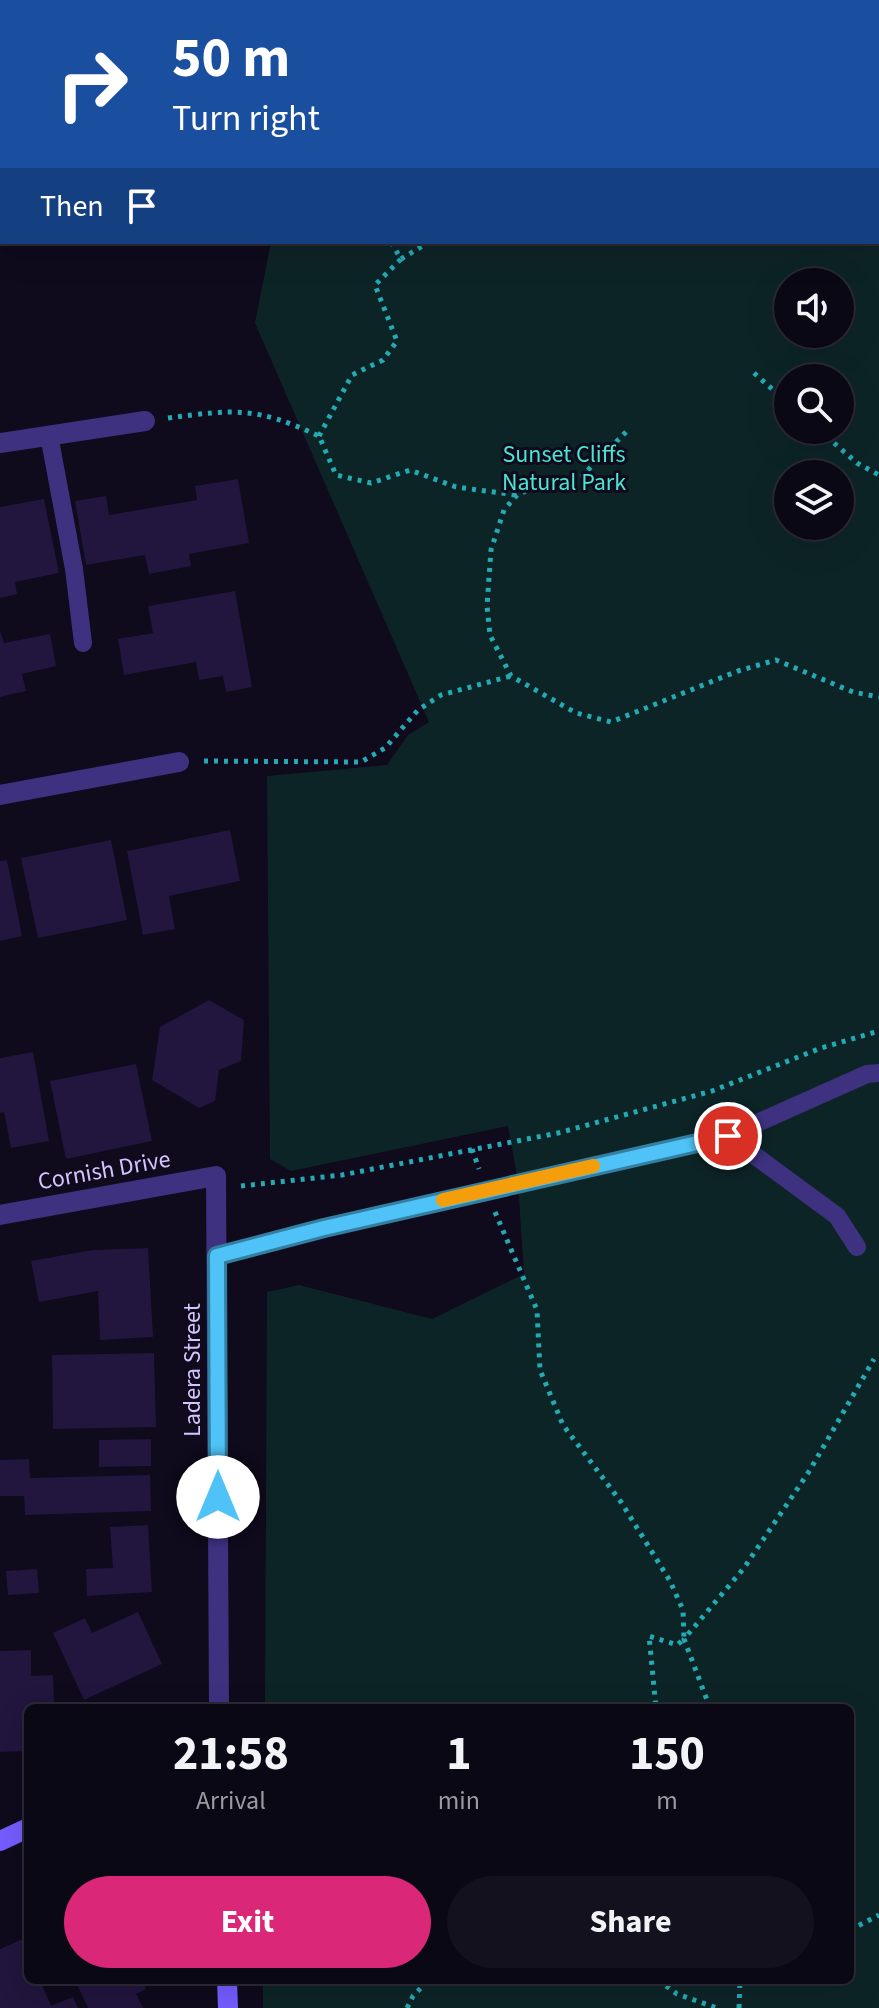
<!DOCTYPE html>
<style>
:root{--surface:#0b0815;--page:#14111e;--text:#f1f3f6;--muted:#9a9aa0;--line:#2b2934;--accent:#db2777}
body{margin:0;font-family:"Source Sans 3",sans-serif;background:var(--page);color:var(--text);height:100vh;display:flex;flex-direction:column;font-size:30px;white-space:nowrap}
*{box-sizing:border-box;margin:0}
p{font-size:26px;color:var(--muted)}
.icon{flex:none;width:44px;height:44px;fill:none;stroke:currentColor;stroke-width:2;stroke-linecap:round;stroke-linejoin:round}
.map{position:relative;flex:1;overflow:hidden}
.panel{position:absolute;left:24px;top:1704px;width:830px;height:280px;display:flex;flex-direction:column;background:var(--surface);border-radius:12px;box-shadow:0 8px 32px #0002,0 0 0 2px var(--line)}
.panel>*{flex:none}
.hud{position:absolute;left:0px;top:0px;width:880px;height:244px;box-shadow:0 8px 32px #0002,0 0 0 2px var(--line);background:#1a4fa0;color:#fff;overflow:hidden}
.fabs{position:absolute;left:774px;top:268px;display:grid;gap:16px}
.fabs a{display:grid;place-items:center;width:80px;height:80px;border-radius:50%;background:var(--surface);box-shadow:0 8px 32px #0002,0 0 0 2px var(--line);font-size:40px}
.pin{position:absolute;display:grid;place-items:center;width:68px;height:68px;color:#fff;margin:-34px;border:4px solid #fff;border-radius:50%;box-shadow:0 2px 8px #0007}
.me{position:absolute;width:88px;margin:-44px;rotate:0deg;stroke-linejoin:round;filter:drop-shadow(0 0 6px #0008)}
.turn{display:flex;align-items:center;gap:28px;height:168px;padding:0 40px;font-size:36px}
.turn .icon{width:104px;height:104px;stroke-width:2.5}
.turn b{display:block;font-size:56px;line-height:68px}
.then{display:flex;align-items:center;height:76px;padding:0 40px;background:#0003;gap:16px;font-size:30px}
.eta{display:flex;justify-content:space-evenly;align-items:center;height:136px;text-align:center}
.eta b{font-size:48px;font-weight:700;line-height:56px}
.action{display:flex;gap:16px;margin-top:auto;padding:16px 40px}
.action a{flex:1;height:92px;border-radius:48px;background:var(--accent);color:#fff;font-size:32px;font-weight:700;line-height:92px;text-align:center}
.action a+a{background:var(--page);color:var(--text)}
.map>svg:first-child{display:block}
.green{fill:#0d2427;fill-rule:evenodd}
.building{fill:#22153e}
.lines{fill:none;stroke-linecap:round;stroke-linejoin:round}
.path{stroke:#24aab4;stroke-width:5;stroke-dasharray:4 6;stroke-linecap:butt}
.lane{stroke:#3e317f;stroke-width:18}
.street{stroke:#3e317f;stroke-width:20}
.secondary{stroke:#755cff;stroke-width:20}
.route-casing{stroke:#337fa1;stroke-width:20}
.route{stroke:#4fc3f7;stroke-width:14}
.slow{stroke:#f59e0b;stroke-width:14}
.labels{text-anchor:middle;stroke-width:6;stroke-linejoin:round;paint-order:stroke}
.park-label{font-size:24px;fill:#4ae6d3;stroke:#0f0a1c}
.street-label{font-size:24px;fill:#d3c5ff;stroke:#0f0a1c}
</style>
<div class="map">
<svg width="879" height="2008" viewBox="0 0 879 2008">
<rect width="100%" height="100%" fill="#0f0a1c"/>
<path class="green" d="M879,167V2008H263V1980H850V1708H265L267,1292L299,1285L432,1319L524,1274L518,1182L508,1126L291,1171L270,1159L267,776L387,765L408,735L429,722L255,323L271,242H878ZM788,282H840V334H788ZM788,378H840V430H788ZM788,474H840V526H788Z"/>
<path class="building" d="M238,479L249,543L189,554L191,566L149,574L145,555L86,565L75,501L106,496L109,515L197,500L195,486Z
M44,499L59,573L15,582L17,594L0,598V507Z
M235,591L252,687L226,692L223,676L199,680L196,662L124,675L118,639L153,633L148,606Z
M0,631L4,643L50,634L56,666L22,674L26,691L0,697Z
M230,830L240,881L169,896L175,929L143,935L127,851Z
M111,840L127,920L38,938L21,858Z
M7,860L22,936L0,941V861Z
M209,1000L244,1020L241,1061L219,1070L215,1101L199,1108L152,1080L160,1027Z
M33,1052L49,1141L11,1148L4,1112L0,1113V1058Z
M136,1064L152,1141L66,1159L50,1081Z
M148,1248L153,1337L100,1340L98,1291L39,1302L31,1261L92,1250Z
M154,1353L156,1427L53,1429L52,1355Z
M151,1439V1466L99,1467V1440Z
M29,1459L30,1478L150,1475L151,1511L25,1515L24,1496H0V1460Z
M148,1525L152,1592L87,1596L86,1569L113,1568L110,1527Z
M37,1569L39,1593L8,1595L6,1571Z
M138,1612L162,1664L84,1700L53,1633L85,1618L92,1633Z
M31,1650V1676L53,1675L54,1704L28,1708V1751L0,1752V1651Z
M23,1939L28,1950V1980H40L51,2006L73,1997L78,2008H0V1949Z
M75,1980H142L146,1989L136,1994L143,2008H88Z"/>
<g class="lines">
<path class="path" d="M612,2V0
M878,4L879,9
M401,259L429,242
M754,373L788,403
M168,418C235,409 257,407 319,436L336,475L371,483L410,470L456,487L516,495
M819,430L857,463L879,475
M626,432L582,476L530,489L517,495L504,510L491,550L487,606L490,635L511,676L576,713L611,722L738,671L776,660L853,692L879,697
M319,436L352,375L383,360L397,341L375,285L401,259L391,242
M204,761L361,762L385,748L418,710L441,695L511,676
M472,1149L479,1169
M241,1186L342,1175L558,1133L712,1091L821,1048L879,1031
M495,1212L537,1310L540,1370L563,1425L621,1502L670,1581L683,1610L684,1639L677,1645L649,1636L656,1708
M710,1708L684,1639L744,1568L810,1470L874,1359
M850,1930L879,1915
M658,1980L677,1994L717,2008
M407,2008L413,1996L429,1980
M739,2008L740,1980"/>
<path class="lane" d="M49,435L74,569L83,643
M728,1136L837,1216L857,1247
M217,1256L324,1228L728,1136L867,1074L879,1073"/>
<path class="street" d="M0,443L145,421
M0,795L179,762
M0,1215L216,1176L219,1708"/>
<path class="secondary" d="M0,1841L28,1828
M227,1980L228,2008"/>
</g>
<g class="lines">
<g class="route-casing">
<path id="route" d="M218,1497L217,1256L324,1228L728,1136"/>
</g>
<use href="#route" class="route"/>
<path class="slow" d="M443,1200L593,1166"/>
</g>
<g class="labels">
<g class="park-label">
<text x="564" y="462">Sunset Cliffs<tspan x="564" dy="28">Natural Park</tspan></text>
</g>
<g class="street-label">
<text transform="translate(104 1170) rotate(-10)" y="8">Cornish Drive</text>
<text transform="translate(192 1370) rotate(-90)" y="8">Ladera Street</text>
</g>
</g>
</svg>
<div class="fabs">
<a><svg class="icon" aria-label="sound" viewBox="0 0 24 24"><path d="M4 9h4l5-4v14l-5-4H4zM17 9q2 3 0 6"/></svg></a>
<a><svg class="icon" aria-label="search" viewBox="0 0 24 24"><circle cx="10" cy="10" r="6"/><path d="M15 15l6 6"/></svg></a>
<a><svg class="icon" aria-label="layers" viewBox="0 0 24 24"><path d="M12 4l9 5-9 5-9-5zM3 14l9 5 9-5"/></svg></a>
</div>
<div class="pin" style="left:728px;top:1136px;background:#d93025"><svg class="icon" aria-label="arrive" viewBox="0 0 24 24"><path d="M6 21V4h12l-3 4 3 4H6"/></svg></div>
<svg class="me" style="left:218px;top:1497px" viewBox="-20 -20 40 40"><circle r="19" fill="#fff"/><path d="M0-13L10 11 0 6-10 11z" fill="#4fc3f7"/></svg>
<div class="hud">
<div class="turn"><svg class="icon" aria-label="right" viewBox="0 0 24 24"><path d="M7 20v-9h11M14 6l5 5-5 5"/></svg><div><b>50 m</b>Turn right</div></div>
<div class="then">Then<svg class="icon" aria-label="arrive" viewBox="0 0 24 24"><path d="M6 21V4h12l-3 4 3 4H6"/></svg></div>
</div>
<section class="panel">
<div class="eta">
<div><b>21:58</b><p>Arrival</p></div>
<div><b>1</b><p>min</p></div>
<div><b>150</b><p>m</p></div>
</div>
<div class="action"><a>Exit</a><a>Share</a></div>
</section>
</div>
